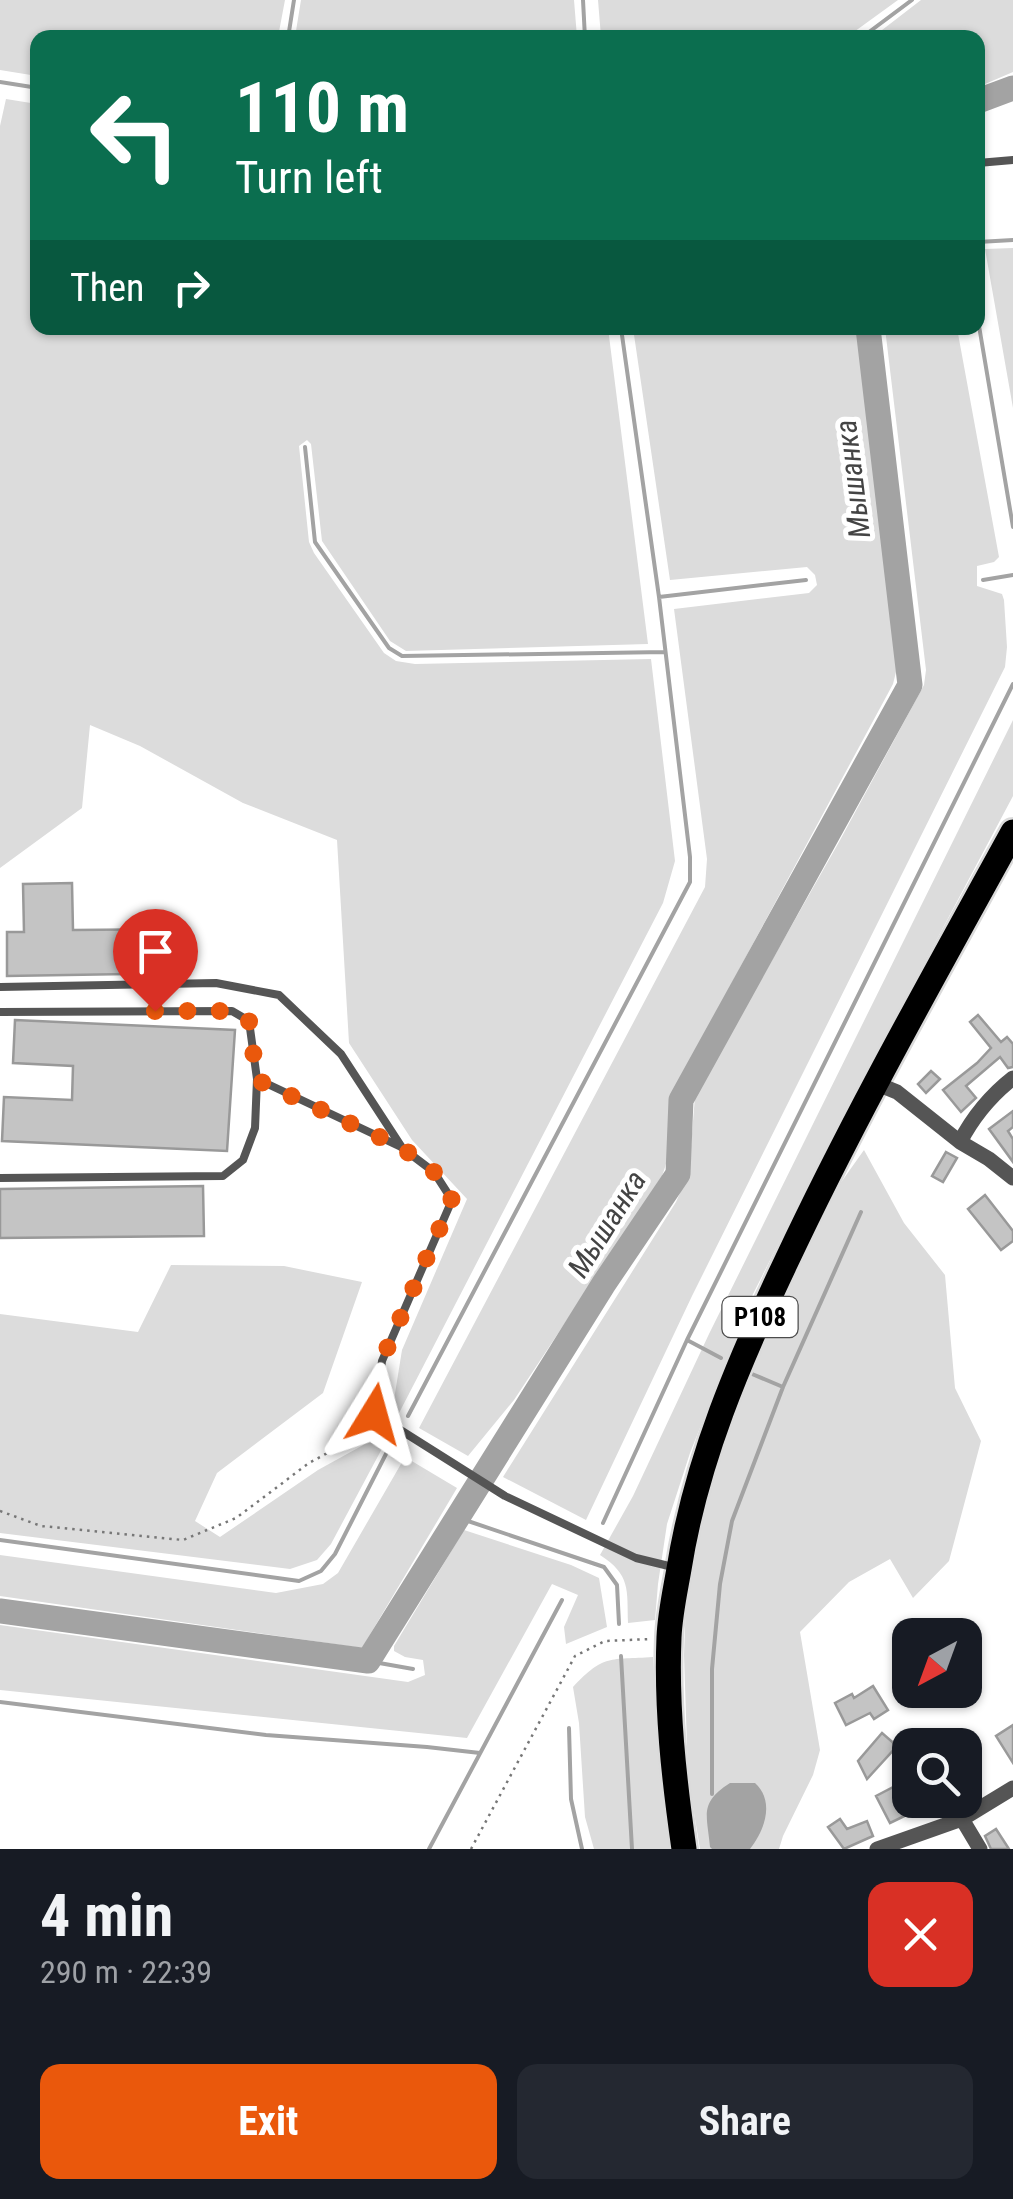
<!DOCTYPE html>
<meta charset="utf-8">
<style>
:root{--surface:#171b24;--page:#242831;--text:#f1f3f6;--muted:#9ea1a6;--accent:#ea580c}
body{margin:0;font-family:"Roboto Condensed",sans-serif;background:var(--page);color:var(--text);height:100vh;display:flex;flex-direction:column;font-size:38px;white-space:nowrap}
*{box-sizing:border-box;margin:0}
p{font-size:32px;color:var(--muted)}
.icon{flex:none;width:55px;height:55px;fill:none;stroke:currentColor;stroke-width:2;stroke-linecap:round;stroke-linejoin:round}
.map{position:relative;height:1849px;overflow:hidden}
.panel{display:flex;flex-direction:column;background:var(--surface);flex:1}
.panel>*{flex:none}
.hud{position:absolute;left:30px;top:30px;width:955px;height:305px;border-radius:20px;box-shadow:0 2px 8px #0004;background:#0b6e4f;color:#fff;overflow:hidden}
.needle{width:65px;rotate:221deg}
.buttons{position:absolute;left:892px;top:1618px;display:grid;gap:20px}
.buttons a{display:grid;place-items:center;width:90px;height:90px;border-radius:20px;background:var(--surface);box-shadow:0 2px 8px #0004;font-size:50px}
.pin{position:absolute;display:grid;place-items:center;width:85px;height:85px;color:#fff;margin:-102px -42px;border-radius:50% 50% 50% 0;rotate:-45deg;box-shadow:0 0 10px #0007}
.pin .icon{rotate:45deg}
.me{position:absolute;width:110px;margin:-55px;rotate:8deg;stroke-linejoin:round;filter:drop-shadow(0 0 8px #0008)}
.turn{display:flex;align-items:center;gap:35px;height:210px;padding:0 40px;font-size:45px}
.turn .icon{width:130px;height:130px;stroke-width:2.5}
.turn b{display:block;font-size:70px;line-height:85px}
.then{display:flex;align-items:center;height:95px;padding:0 40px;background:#0003;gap:20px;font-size:38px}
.round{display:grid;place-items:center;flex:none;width:105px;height:105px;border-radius:20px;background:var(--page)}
.overview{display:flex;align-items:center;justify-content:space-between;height:170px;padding:0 40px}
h1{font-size:60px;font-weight:700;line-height:75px}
.button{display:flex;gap:20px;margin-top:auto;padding:20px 40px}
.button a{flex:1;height:115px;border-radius:20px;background:var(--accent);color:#fff;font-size:40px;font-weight:700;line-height:115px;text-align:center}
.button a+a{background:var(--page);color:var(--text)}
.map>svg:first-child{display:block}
.green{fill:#dcdcdc}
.water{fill:#a3a3a3}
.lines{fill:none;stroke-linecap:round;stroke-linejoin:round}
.stream{stroke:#a3a3a3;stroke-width:4}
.river{stroke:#a3a3a3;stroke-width:25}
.building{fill:#c4c4c4;stroke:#999;stroke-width:2.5}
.primary-casing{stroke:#dbdbdb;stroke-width:30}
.path{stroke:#777;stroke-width:2.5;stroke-dasharray:2.5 5;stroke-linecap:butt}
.lane{stroke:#555;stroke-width:8}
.street{stroke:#555;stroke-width:15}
.primary{stroke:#000;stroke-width:25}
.route{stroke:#ea580c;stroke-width:18;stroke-dasharray:0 32.4}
.labels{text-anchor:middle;stroke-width:10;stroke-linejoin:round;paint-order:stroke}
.shield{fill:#fff;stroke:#4c4c4c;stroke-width:2.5}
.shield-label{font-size:25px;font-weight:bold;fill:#000}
.water-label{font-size:30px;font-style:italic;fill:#444;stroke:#fff}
</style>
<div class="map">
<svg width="1013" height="1849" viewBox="0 0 1013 1849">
<rect width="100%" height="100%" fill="#fff"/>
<path class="green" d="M0,0H285L278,37L38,38L37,76L0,70Z
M301,0H574L577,37H295Z
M598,0H898L847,37H601Z
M921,0H1013V72L978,87V38L873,37Z
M6,99L37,104L38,328H608L648,644L406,651L390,641L322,541L311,444L307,440L299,446L309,542L314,553L384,653L396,661L415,664L651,659L675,861L663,903L398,1415L392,1412L402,1350L467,1199L412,1140L349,1043L337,840L243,803L140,746L90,725L82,808L0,868V126Z
M1013,248V408L985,249Z
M633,328H857L898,664L893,684L672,1094C668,1122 673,1150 662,1176L514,1400L468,1456L419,1428L705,887L707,859L674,609L809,593L817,585L815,575L807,567L670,580Z
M885,328H957L999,557L994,562L977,566V586L1002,594L1004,600L1007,647L1005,667L692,1296L586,1520L503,1477L676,1202L689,1172L695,1096L839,842L924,685L926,670Z
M1013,720V796L834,1133L753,1294L690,1453L667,1524L658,1584L655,1620L628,1623C627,1590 631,1575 600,1555L633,1496L709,1334Z
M864,1150L904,1223L945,1275L955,1388L981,1441L949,1561L913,1598L890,1559L849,1582L800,1632L820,1750L813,1775L783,1836L779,1849H700L688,1777L684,1655L686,1601L695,1544L732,1417L800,1258L837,1188Z
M171,1265L284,1266L362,1282L323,1393L217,1473L195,1521L220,1537L318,1470L376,1438L385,1443L331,1544L317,1560L290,1569L0,1533V1314L138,1332Z
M405,1457L457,1488L362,1648L0,1596V1555L276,1593L323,1584L338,1573Z
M464,1530L571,1565L599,1578L607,1627L566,1644L564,1627L578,1595L552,1584L467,1738L0,1690V1625L408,1682L425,1675L423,1660L405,1657L394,1651V1646Z
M653,1657L659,1762L671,1849H594L585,1817L579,1723L573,1687C604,1654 610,1660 653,1657Z"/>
<path class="water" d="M730,1783H755C775,1801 765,1830 750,1849H712L710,1847C707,1814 699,1803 730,1783Z"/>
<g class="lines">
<path class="stream" d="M583,0L585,38
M288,38L294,0
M861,38L912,0
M0,82L38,88
M978,213H983
M978,242L1013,240
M978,320L1013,527
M305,447L315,542L389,648L402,656L665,652
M983,580L1013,575
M659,597L806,580
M687,1340L721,1358
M752,1374L783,1387
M408,1416L690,882V857L659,597L621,328
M456,1517L604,1567L617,1585L619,1624
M603,1523L687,1340L1013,684
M0,1540L299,1581L321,1571L335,1554L390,1446
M621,1656L632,1849
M368,1661L413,1669
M0,1702L266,1735L427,1747L480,1753
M569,1728L571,1799L582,1849
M712,1794V1669L720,1584L732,1521L783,1387L861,1212
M429,1849L562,1600"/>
<path class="river" d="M978,101L1013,88
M0,1611L368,1661L603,1285L678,1174L681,1100L910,685L868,328"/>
</g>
<path class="building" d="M72,883L73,930L188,929L189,973L7,976V932H24L23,884Z
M978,1015L1001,1042L1007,1037L1013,1044V1067L1008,1068L1000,1057L966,1086L976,1098L961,1112L943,1090L977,1063L991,1048L970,1022Z
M15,1020L235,1030L227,1151L2,1141L4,1097L72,1100L73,1066L13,1063Z
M931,1071L940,1079L926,1093L918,1084Z
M1013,1111V1127L1008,1131L1013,1139V1162L989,1129Z
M946,1152L957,1158L943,1182L932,1176Z
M203,1186L204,1236L0,1238V1189Z
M985,1195L1013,1231V1241L1001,1250L968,1209Z
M873,1686L888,1710L874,1719L870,1713L846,1725L835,1703L852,1694L854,1698Z
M1013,1725V1763L996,1736Z
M882,1733L897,1746L867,1779L858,1761Z
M965,1743L980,1769L970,1775L965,1766Z
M903,1782L917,1810L890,1823L876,1796Z
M840,1819L847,1829L867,1821L873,1836L844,1849L828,1827Z
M996,1829L1009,1849H991L985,1836Z"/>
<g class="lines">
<g class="primary-casing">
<path id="primary" d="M684,1849C674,1779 666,1708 669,1637C670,1614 675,1592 679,1569C696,1461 739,1361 786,1262C855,1115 935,974 1013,832"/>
</g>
<path class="path" d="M0,1511L41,1526L183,1540L236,1518L309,1463L355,1438L367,1423
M471,1849L575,1656L605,1641L651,1639"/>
<path class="lane" d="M978,163L1013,160
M0,987L216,983L279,995L341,1054L401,1146
M0,1012L232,1011L249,1021L257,1079L401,1147L434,1172L452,1200L382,1361L375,1414L505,1496L636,1558L677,1568
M0,1178L223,1176L243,1160L255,1128L257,1079"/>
<path class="street" d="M875,1083L897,1092L960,1142L989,1159L1013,1178
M960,1142C974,1115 990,1096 1013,1078
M962,1819L980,1849
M877,1849L962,1819L1013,1788"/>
<use href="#primary" class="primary"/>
</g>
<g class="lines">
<path class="route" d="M155,1011H232L249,1021L257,1080L401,1147L434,1172L452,1200L382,1360L374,1414"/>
</g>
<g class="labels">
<rect class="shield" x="722.5" y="1297" width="75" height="40" rx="8"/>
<g class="shield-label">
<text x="760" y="1326">Р108</text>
</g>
<g class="water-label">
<text transform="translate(853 479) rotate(-97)" y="10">Мышанка</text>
<text transform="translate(607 1224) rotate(-58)" y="10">Мышанка</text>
</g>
</g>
</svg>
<div class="buttons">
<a><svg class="needle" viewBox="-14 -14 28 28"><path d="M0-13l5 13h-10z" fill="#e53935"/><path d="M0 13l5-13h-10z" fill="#9ea1a6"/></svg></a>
<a><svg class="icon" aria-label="search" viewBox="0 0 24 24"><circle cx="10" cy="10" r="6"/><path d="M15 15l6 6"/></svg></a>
</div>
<div class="pin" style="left:155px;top:1011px;background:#d93025"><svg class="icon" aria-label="arrive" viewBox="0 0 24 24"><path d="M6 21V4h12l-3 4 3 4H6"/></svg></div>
<svg class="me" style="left:374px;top:1414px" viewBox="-20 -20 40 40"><path d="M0-17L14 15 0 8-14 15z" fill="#ea580c" stroke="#fff" stroke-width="4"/></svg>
<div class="hud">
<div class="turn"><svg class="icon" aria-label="left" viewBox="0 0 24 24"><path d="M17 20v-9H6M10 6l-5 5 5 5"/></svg><div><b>110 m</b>Turn left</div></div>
<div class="then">Then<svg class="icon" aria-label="right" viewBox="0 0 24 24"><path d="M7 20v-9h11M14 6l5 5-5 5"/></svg></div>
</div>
</div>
<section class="panel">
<div class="overview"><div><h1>4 min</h1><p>290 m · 22:39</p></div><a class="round" style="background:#d93025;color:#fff"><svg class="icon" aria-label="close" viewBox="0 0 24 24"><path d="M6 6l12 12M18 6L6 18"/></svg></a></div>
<div class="button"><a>Exit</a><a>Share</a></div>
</section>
